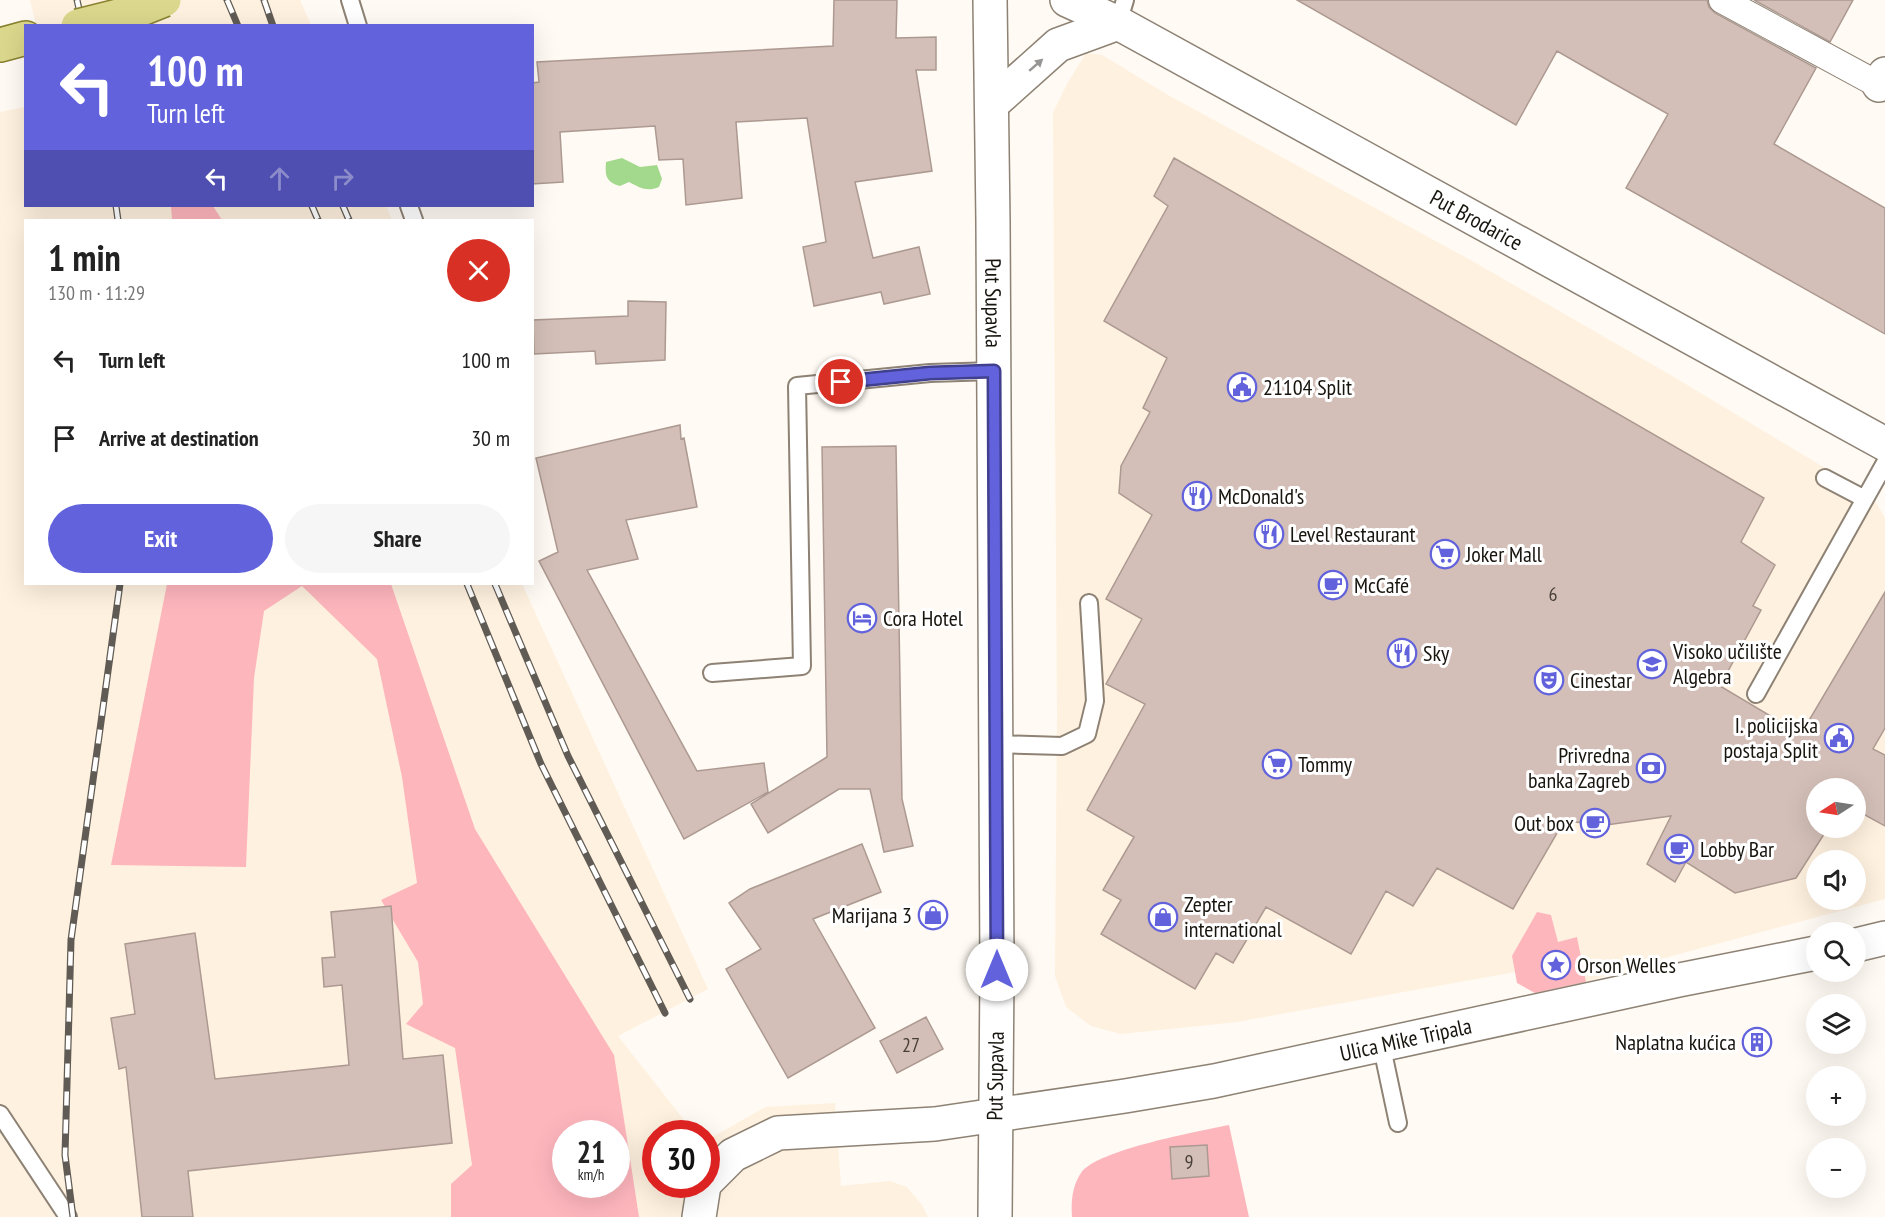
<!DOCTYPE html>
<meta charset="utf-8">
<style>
:root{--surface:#fff;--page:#f6f6f6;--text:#222;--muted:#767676;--accent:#6263dc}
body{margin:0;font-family:"PT Sans Narrow",sans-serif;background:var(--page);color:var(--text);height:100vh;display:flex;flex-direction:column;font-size:22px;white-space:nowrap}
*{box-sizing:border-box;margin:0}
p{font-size:20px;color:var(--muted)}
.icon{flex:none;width:33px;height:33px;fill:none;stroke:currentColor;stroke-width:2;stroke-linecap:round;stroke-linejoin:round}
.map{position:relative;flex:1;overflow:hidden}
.drawer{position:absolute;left:24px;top:219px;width:510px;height:366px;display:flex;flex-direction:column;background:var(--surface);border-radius:0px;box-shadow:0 6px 24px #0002}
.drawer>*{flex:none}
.hud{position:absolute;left:24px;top:24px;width:510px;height:183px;border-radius:0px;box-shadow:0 6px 24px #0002;background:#6263dc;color:#fff;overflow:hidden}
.needle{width:39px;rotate:258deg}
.buttons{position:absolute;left:1806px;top:778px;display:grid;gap:12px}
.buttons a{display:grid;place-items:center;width:60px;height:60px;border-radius:50%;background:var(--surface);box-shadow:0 6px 24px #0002;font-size:30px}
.speed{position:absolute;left:552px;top:1120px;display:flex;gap:12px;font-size:30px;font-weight:700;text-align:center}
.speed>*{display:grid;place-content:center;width:78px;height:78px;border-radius:50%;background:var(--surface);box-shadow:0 6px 24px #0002;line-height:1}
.speed small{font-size:15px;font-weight:400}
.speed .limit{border:9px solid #d22;background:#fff;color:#111}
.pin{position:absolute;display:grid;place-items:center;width:51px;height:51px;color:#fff;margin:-26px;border:3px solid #fff;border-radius:50%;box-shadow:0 2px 6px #0007}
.me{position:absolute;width:66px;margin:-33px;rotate:0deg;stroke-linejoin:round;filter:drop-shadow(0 0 4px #0008)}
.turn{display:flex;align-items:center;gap:21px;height:126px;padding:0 24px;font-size:27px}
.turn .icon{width:78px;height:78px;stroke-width:2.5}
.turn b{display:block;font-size:42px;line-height:51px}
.lanes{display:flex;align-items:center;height:57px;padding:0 24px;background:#0003;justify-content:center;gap:30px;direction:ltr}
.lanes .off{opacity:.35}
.round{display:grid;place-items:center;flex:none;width:63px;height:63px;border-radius:32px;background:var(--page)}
.summary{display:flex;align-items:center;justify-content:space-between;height:102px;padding:0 24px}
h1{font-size:36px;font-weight:600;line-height:45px}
.primary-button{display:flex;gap:12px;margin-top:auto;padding:12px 24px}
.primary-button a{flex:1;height:69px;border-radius:36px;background:var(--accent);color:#fff;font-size:24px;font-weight:600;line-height:69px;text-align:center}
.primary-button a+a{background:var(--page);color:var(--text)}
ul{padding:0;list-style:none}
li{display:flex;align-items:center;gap:18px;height:78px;padding:0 24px}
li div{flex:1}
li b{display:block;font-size:22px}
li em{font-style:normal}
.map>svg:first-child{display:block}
.built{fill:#fff1df;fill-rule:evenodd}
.green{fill:#feb6bd;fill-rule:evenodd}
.water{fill:#a2d98c}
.building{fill:#d3bfb7;stroke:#ac9991;stroke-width:1.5}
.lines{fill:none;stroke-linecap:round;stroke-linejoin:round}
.service-casing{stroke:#8d8274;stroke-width:20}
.pedestrian-casing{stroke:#8d8274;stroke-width:28}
.minor-casing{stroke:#8d8274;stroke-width:36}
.primary-casing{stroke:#87812e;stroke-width:36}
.service{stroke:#fff;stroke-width:16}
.pedestrian{stroke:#fff;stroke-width:26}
.minor{stroke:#fff;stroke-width:33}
.primary{stroke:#dbd78c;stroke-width:33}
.rail-casing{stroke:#605c55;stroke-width:7}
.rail{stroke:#fff;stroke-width:4.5;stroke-dasharray:14;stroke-linecap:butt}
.primary-bridge-casing{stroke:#87812e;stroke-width:36;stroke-linecap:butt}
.primary-bridge{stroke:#dbd78c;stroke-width:33}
.oneway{fill:#979593}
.route-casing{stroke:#40408f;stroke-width:15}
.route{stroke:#6263dc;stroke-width:10}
.labels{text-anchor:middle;stroke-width:6;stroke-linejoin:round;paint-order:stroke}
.number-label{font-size:20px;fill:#473f38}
.street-label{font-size:22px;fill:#18140e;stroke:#fff}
.poi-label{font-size:22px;fill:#18140e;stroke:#fff;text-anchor:start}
</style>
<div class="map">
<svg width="1885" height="1217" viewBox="0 0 1885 1217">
<rect width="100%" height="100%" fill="#fffaf3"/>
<path class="built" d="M30,0H300L311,25H36Z
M1086,53L1102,55L1168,95L1474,262L1674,377L1873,497L1885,518V899L1649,962L1586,982L1577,937L1558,942L1551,915L1512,956L1515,972L1237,1022L1121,1034L1091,1026L1066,1007L1055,976L1057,715L1053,113L1067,84ZM1816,789H1856V828H1816ZM1816,861H1856V900H1816Z
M25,107L26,206H386L392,220H26V584H522L708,989L618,1036L695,1134H656V1185H706L707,1140L766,1107L835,1103L841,1186L890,1181L907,1187L922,1205L928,1217H0V112ZM566,1134H616V1185H566Z"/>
<path class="green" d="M171,206H213L222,220H172Z
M167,584H391L475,829L614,1055L639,1217H451V1184L472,1165L455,1048L406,1024L423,1004L418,962L381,900L417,883L402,777L377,659L302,586L264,611L254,678L246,867L111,865ZM566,1134H616V1185H566Z
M1537,912L1551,915L1558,942L1577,937L1586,982L1535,993L1517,983L1512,956Z
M1229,1125L1249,1217H1072C1071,1202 1072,1186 1081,1173C1096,1150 1200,1131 1229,1125Z"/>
<path class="water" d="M622,158L640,167L657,165L662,179L659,187C647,192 640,188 629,182L620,186C606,182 605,176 606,162Z"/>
<path class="building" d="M834,0H897L896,38L936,37V70H916L932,171L855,182L873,258L919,247L930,294L884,304L881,292L814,306L803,247L826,242L807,118L736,122L742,198L686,205L683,159L659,160L655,126L560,132L563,182L532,184V83L539,82L537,62L833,46Z
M1297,0H1707L1709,7L1715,13L1816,68L1774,144L1885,208V334L1626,188L1668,114L1611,82L1557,51L1516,125Z
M1754,0H1853L1830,42Z
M1174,158L1764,498L1741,542L1775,565L1753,606L1761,610L1720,686L1801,734L1885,592V728L1873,749L1885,755V826L1856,810V789H1816V828H1828L1796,878L1735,893L1686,862L1675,882L1647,864L1671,816L1606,825L1564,821L1513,909L1437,868L1413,906L1386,891L1351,954L1266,907L1233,963L1216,953L1195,989L1101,934L1121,900L1103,890L1134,837L1087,810L1145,704L1106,684L1142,619L1106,599L1152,515L1119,493L1121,466L1150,412L1143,408L1167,358L1104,321L1168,206L1154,196Z
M628,301L666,302L665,360L596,364L595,351L534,354L533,320L628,316Z
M680,425L681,439L684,438L697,507L626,520L638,559L587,570L697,771L764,763L768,792L684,839L539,561L558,552L536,458Z
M896,446L902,799L913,846L884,852L870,789H839L768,833L751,804L827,757L822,447Z
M862,844L881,892L813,919L875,1028L788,1078L726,969L761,949L729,903L750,889Z
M391,906L403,1059L443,1055L452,1143L188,1171L193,1217H142L126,1067L119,1069L111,1018L135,1014L125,944L195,933L215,1079L349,1065L342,985L324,987L322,958L335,957L331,912Z
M926,1017L943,1049L897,1073L880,1041Z
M1207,1145L1209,1176L1172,1179L1170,1147Z"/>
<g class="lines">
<g class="service-casing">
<path id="service" d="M350,0L358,26
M1118,23L1125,0
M409,206L414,220
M1825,478L1865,499
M712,673L802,666L797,386L930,373L994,371
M1756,694L1885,463
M995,744L1062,746L1087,734L1095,701L1089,603
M1381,1043L1398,1123
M0,1114L68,1217"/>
</g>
<g class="pedestrian-casing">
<path id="pedestrian" d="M1722,0L1879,85"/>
</g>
<g class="minor-casing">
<g id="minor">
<path id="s1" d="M990,0L993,222L997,970L995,1217"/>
<path id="s2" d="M1067,0L1118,23L1885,444"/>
<path d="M1879,85L1885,74"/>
<path d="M992,104L1058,45L1118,23"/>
<path d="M1856,945L1885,938"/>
<path id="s3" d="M706,1182L733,1155L778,1133L935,1124L1125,1096L1214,1081L1679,980L1816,953"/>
<path d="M699,1217L704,1185"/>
</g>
</g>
<g class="primary-casing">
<path id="primary" d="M0,45L26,38"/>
</g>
<use href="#service" class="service"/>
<use href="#pedestrian" class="pedestrian"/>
<use href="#minor" class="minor"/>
<use href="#primary" class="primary"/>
<g class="rail-casing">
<path id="rail" d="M77,0L83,26
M227,0L238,26
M264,0L273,26
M116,206L118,220
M312,206L318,220
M343,206L349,220
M467,584L541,764L665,1013
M495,584L568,756L690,999
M73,1217L65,1155L71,940L120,584"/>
</g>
<use href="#rail" class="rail"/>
<g class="primary-bridge-casing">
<path id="primary-bridge" d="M78,26L134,12L164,0"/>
</g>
<use href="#primary-bridge" class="primary-bridge"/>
</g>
<defs><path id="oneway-solid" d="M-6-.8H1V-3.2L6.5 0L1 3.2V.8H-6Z" transform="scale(1.5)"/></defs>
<use class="oneway" href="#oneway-solid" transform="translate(1036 65) rotate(-41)"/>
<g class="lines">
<g class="route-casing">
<path id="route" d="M841,382L930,373L994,371L997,970"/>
</g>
<use href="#route" class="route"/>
</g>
<defs>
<g id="civic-ring" transform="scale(1.5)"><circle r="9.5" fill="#fff" stroke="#6263dc" stroke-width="1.5"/><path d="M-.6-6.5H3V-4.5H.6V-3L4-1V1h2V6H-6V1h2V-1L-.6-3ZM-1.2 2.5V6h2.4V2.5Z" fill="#6263dc"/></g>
<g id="restaurant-ring" transform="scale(1.5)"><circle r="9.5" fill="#fff" stroke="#6263dc" stroke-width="1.5"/><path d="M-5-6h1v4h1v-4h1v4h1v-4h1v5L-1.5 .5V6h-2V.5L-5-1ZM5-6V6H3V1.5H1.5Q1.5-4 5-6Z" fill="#6263dc"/></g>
<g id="supermarket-ring" transform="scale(1.5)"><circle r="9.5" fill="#fff" stroke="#6263dc" stroke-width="1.5"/><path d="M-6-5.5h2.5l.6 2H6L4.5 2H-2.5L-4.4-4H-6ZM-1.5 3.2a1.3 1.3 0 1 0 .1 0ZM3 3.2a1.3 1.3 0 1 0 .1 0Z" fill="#6263dc"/></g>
<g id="cafe-ring" transform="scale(1.5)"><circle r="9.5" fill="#fff" stroke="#6263dc" stroke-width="1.5"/><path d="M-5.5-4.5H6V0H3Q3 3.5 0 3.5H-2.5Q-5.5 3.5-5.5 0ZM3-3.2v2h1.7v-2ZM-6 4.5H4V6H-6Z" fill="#6263dc"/></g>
<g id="hotel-ring" transform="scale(1.5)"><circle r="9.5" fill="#fff" stroke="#6263dc" stroke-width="1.5"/><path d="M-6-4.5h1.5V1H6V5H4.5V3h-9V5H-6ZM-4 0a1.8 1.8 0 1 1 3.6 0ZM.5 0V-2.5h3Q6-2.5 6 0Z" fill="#6263dc"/></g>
<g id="university-ring" transform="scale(1.5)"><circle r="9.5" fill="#fff" stroke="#6263dc" stroke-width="1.5"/><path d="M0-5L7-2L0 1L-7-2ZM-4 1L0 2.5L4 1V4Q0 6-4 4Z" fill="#6263dc"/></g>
<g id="theatre-ring" transform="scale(1.5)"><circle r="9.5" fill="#fff" stroke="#6263dc" stroke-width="1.5"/><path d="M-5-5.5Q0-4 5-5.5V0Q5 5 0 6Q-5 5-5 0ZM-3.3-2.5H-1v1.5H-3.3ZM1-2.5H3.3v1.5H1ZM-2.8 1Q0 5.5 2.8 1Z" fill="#6263dc"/></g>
<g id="bank-ring" transform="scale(1.5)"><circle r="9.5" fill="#fff" stroke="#6263dc" stroke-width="1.5"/><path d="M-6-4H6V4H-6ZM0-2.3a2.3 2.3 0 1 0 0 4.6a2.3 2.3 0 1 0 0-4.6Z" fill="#6263dc"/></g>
<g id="shop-ring" transform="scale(1.5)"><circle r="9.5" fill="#fff" stroke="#6263dc" stroke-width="1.5"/><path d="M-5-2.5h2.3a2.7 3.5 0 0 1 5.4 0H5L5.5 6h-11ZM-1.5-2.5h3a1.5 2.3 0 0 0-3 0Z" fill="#6263dc"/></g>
<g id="sight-ring" transform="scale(1.5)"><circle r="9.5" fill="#fff" stroke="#6263dc" stroke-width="1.5"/><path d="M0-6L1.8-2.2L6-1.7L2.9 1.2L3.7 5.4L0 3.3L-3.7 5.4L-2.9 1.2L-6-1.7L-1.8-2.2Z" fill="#6263dc"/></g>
<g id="building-ring" transform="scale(1.5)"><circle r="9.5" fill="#fff" stroke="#6263dc" stroke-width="1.5"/><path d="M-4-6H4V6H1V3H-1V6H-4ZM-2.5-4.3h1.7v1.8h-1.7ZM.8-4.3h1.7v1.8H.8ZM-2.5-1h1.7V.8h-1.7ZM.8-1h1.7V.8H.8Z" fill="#6263dc"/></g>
</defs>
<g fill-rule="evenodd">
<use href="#civic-ring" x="1242" y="387"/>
<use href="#restaurant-ring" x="1197" y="496"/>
<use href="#restaurant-ring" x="1269" y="534"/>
<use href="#supermarket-ring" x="1445" y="554"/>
<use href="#cafe-ring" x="1333" y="585"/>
<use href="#hotel-ring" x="862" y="618"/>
<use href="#restaurant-ring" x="1402" y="653"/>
<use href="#university-ring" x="1652" y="664"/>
<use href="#theatre-ring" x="1549" y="680"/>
<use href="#civic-ring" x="1839" y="738"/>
<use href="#supermarket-ring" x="1277" y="764"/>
<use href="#bank-ring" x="1651" y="768"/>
<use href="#cafe-ring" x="1595" y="823"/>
<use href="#cafe-ring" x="1679" y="849"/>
<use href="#shop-ring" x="933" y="915"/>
<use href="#shop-ring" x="1163" y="917"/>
<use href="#sight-ring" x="1556" y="965"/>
<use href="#building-ring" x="1757" y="1042"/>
</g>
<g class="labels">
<g class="number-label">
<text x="1553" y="601">6</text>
<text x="911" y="1052">27</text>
<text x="1189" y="1169">9</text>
</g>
<g class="street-label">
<text dy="8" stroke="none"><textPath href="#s2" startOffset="465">Put Brodarice</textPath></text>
<text dy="8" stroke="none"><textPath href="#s1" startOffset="303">Put Supavla</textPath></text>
<text dy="8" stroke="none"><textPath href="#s3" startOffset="724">Ulica Mike Tripala</textPath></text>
<text transform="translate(995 1076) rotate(-89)" y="8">Put Supavla</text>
</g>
<g class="poi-label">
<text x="1263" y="395">21104 Split</text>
<text x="1218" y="504">McDonald's</text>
<text x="1290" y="542">Level Restaurant</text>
<text x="1466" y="562">Joker Mall</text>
<text x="1354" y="593">McCafé</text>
<text x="883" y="626">Cora Hotel</text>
<text x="1673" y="659">Visoko učilište<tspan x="1673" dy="25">Algebra</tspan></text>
<text x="1423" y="661">Sky</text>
<text x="1570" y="688">Cinestar</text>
<text x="1818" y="733" text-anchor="end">I. policijska<tspan x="1818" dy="25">postaja Split</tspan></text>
<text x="1630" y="763" text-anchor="end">Privredna<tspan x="1630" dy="25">banka Zagreb</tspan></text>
<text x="1298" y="772">Tommy</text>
<text x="1574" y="831" text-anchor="end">Out box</text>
<text x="1700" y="857">Lobby Bar</text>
<text x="1184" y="912">Zepter<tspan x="1184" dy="25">international</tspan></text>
<text x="912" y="923" text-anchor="end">Marijana 3</text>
<text x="1577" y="973">Orson Welles</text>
<text x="1736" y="1050" text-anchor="end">Naplatna kućica</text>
</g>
</g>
</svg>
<div class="buttons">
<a><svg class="needle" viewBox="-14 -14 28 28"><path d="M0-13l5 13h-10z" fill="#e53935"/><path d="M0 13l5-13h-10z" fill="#767676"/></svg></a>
<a><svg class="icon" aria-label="sound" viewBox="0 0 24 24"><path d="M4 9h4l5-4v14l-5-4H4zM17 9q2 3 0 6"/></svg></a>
<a><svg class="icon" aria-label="search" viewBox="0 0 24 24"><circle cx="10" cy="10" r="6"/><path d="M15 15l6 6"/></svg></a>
<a><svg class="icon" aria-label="layers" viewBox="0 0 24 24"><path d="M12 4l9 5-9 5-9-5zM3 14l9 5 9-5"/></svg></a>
<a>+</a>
<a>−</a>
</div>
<div class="speed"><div>21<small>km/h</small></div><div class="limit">30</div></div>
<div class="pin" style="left:841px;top:382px;background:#d93025"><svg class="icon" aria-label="arrive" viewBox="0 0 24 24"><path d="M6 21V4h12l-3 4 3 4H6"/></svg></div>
<svg class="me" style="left:997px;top:970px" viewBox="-20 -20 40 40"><circle r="19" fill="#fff"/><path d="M0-13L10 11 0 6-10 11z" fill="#6263dc"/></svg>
<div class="hud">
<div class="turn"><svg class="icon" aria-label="left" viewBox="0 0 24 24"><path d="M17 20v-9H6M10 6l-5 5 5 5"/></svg><div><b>100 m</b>Turn left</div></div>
<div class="lanes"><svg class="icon" aria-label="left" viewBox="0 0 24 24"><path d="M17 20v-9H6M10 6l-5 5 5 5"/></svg><svg class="icon off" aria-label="ahead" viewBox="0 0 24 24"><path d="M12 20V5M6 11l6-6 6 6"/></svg><svg class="icon off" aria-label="right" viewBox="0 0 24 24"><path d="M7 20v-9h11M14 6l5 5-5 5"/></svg></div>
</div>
<section class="drawer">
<div class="summary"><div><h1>1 min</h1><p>130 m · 11:29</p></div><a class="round" style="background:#d93025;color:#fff"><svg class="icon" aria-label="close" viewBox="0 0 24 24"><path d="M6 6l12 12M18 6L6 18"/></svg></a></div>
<ul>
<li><svg class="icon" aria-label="left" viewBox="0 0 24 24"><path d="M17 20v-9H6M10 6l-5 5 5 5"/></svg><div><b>Turn left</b></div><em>100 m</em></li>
<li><svg class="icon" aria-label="arrive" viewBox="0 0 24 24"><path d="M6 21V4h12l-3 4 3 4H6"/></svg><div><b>Arrive at destination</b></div><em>30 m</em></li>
</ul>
<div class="primary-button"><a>Exit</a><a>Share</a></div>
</section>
</div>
